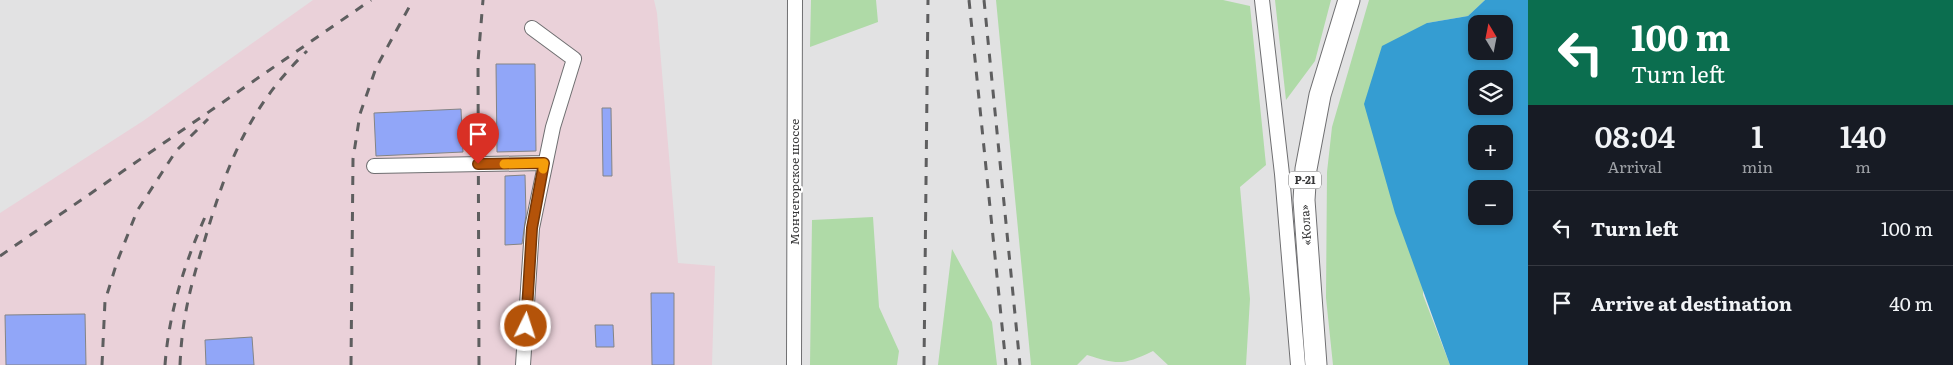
<!DOCTYPE html>
<meta charset="utf-8">
<style>
:root{--surface:#171b24;--page:#20242c;--text:#f1f3f6;--muted:#9ea1a6;--line:#363941}
body{margin:0;font-family:Literata,serif;background:var(--page);color:var(--text);height:100vh;display:flex;flex-direction:column;font-size:19px;white-space:nowrap}
*{box-sizing:border-box;margin:0}
p{font-size:16px;color:var(--muted)}
.icon{flex:none;width:28px;height:28px;fill:none;stroke:currentColor;stroke-width:2;stroke-linecap:round;stroke-linejoin:round}
.map{position:relative;flex:1;overflow:hidden}
.sheet{display:flex;flex-direction:column;background:var(--surface);width:425px}
.sheet>*{flex:none}
.banner{background:#0b6e4f;color:#fff;overflow:hidden}
.needle{width:32px;rotate:350deg}
.fabs{position:absolute;left:1468px;top:15px;display:grid;gap:10px}
.fabs a{display:grid;place-items:center;width:45px;height:45px;border-radius:10px;background:var(--surface);box-shadow:0 2px 8px #0003;font-size:25px}
.pin{position:absolute;display:grid;place-items:center;width:42px;height:42px;color:#fff;margin:-51px -21px;border-radius:50% 50% 50% 0;rotate:-45deg;box-shadow:0 0 5px #0007}
.pin .icon{rotate:45deg}
.me{position:absolute;width:55px;margin:-28px;rotate:4deg;stroke-linejoin:round;filter:drop-shadow(0 0 4px #0008)}
.turn{display:flex;align-items:center;gap:18px;height:105px;padding:0 20px;font-size:22px}
.turn .icon{width:65px;height:65px;stroke-width:2.5}
.turn b{display:block;font-size:35px;line-height:42px}
.eta{display:flex;justify-content:space-evenly;align-items:center;height:85px;text-align:center}
.eta b{font-size:30px;font-weight:600;line-height:35px}
ul{padding:0;list-style:none}
li{display:flex;align-items:center;gap:15px;height:75px;padding:0 20px;border-top:1px solid var(--line)}
li div{flex:1}
li b{display:block;font-size:19px}
li em{font-style:normal}
main{display:flex;flex:1;min-height:0}
.map>svg:first-child{display:block}
.industrial{fill:#ead1d9}
.green{fill:#afdaa7}
.water{fill:#359dd2;fill-rule:evenodd}
.building{fill:#91a6f8;stroke:#848485}
.lines{fill:none;stroke-linecap:round;stroke-linejoin:round}
.minor-casing{stroke:#6f6f71;stroke-width:16}
.highway-casing{stroke:#6f6f71;stroke-width:23}
.minor{stroke:#fff;stroke-width:14}
.highway{stroke:#fff;stroke-width:21}
.rail{stroke:#5e5e5f;stroke-width:3;stroke-dasharray:9 9;stroke-linecap:butt}
.route-casing{stroke:#753606;stroke-width:12}
.route{stroke:#b45309;stroke-width:9}
.slow{stroke:#f59e0b;stroke-width:9}
.labels{text-anchor:middle;stroke-width:4;stroke-linejoin:round;paint-order:stroke}
.shield{fill:#fff;stroke:#727273;stroke-width:1}
.shield-label{font-size:11px;font-weight:bold;fill:#363637}
.street-label{font-size:12px;fill:#363637;stroke:#fff}
</style>
<main>
<div class="map">
<svg width="1528" height="365" viewBox="0 0 1528 365">
<rect width="100%" height="100%" fill="#e2e2e3"/>
<path class="industrial" d="M313,0H654L657,13L678,263L715,266L712,365H0V213L143,121Z"/>
<path class="green" d="M811,0H876L878,22L810,47Z
M996,0H1223L1250,6L1266,165L1240,187L1250,299L1246,365H1168L1153,351C1124,365 1118,365 1087,355L1077,365H1031Z
M1275,0H1331L1315,61L1286,100Z
M1369,0H1485L1468,16L1427,23L1423,295L1450,365H1333L1326,298L1327,172L1332,127Z
M873,217L879,307L899,351L897,365H810L812,220Z
M952,249L992,322L997,365H938Z"/>
<path class="water" d="M1485,0H1528V365H1450L1395,213L1364,104L1382,46L1427,23L1468,16ZM1476,24H1504V51H1476ZM1476,79H1504V106H1476ZM1476,134H1504V161H1476ZM1476,189H1504V216H1476Z"/>
<path class="building" d="M496,64H535L536,151L497,152Z
M602,108H611L612,176H603Z
M461,109L463,152L376,156L374,113Z
M525,175L526,215L522,244L505,245V176Z
M651,293H674V365H652Z
M85,314L86,365H6L5,315Z
M595,325H613L614,347H596Z
M252,337L254,365H206L205,340Z"/>
<g class="lines">
<g class="minor-casing">
<path id="minor" d="M1262,0L1282,174L1298,365
M374,166L544,163
M523,365L532,228L553,127L574,59L532,28
M794,365L795,0"/>
</g>
<g class="highway-casing">
<path id="highway" d="M1316,365L1304,200L1306,169L1320,95L1349,0"/>
</g>
<use href="#minor" class="minor"/>
<use href="#highway" class="highway"/>
<path class="rail" d="M969,0L1006,365
M984,0L1020,365
M0,256L371,0
M102,365L105,301L117,262L137,211L176,151L208,119
M165,365C169,312 184,265 205,217
M180,365C182,317 191,284 205,239C227,164 249,107 307,51
M351,365L353,159L360,114L376,68L413,0
M479,365L478,61L483,0
M924,365L928,0"/>
</g>
<g class="lines">
<g class="route-casing">
<path id="route" d="M478,164L544,163L532,228L526,326"/>
</g>
<use href="#route" class="route"/>
<path class="slow" d="M504,164L544,163L543,169"/>
</g>
<g class="labels">
<rect class="shield" x="1289" y="171.5" width="32" height="17" rx="4"/>
<g class="shield-label">
<text x="1305" y="184">Р-21</text>
</g>
<g class="street-label">
<text transform="translate(795 182) rotate(-90)" y="4">Мончегорское шоссе</text>
<text transform="translate(1306 225) rotate(-94)" y="4">«Кола»</text>
</g>
</g>
</svg>
<div class="fabs">
<a><svg class="needle" viewBox="-14 -14 28 28"><path d="M0-13l5 13h-10z" fill="#e53935"/><path d="M0 13l5-13h-10z" fill="#9ea1a6"/></svg></a>
<a><svg class="icon" aria-label="layers" viewBox="0 0 24 24"><path d="M12 4l9 5-9 5-9-5zM3 14l9 5 9-5"/></svg></a>
<a>+</a>
<a>−</a>
</div>
<div class="pin" style="left:478px;top:164px;background:#d93025"><svg class="icon" aria-label="arrive" viewBox="0 0 24 24"><path d="M6 21V4h12l-3 4 3 4H6"/></svg></div>
<svg class="me" style="left:526px;top:326px" viewBox="-20 -20 40 40"><circle r="17" fill="#b45309" stroke="#fff" stroke-width="3"/><path d="M0-11L8 9 0 5-8 9z" fill="#fff"/></svg>
</div>
<section class="sheet">
<div class="banner">
<div class="turn"><svg class="icon" aria-label="left" viewBox="0 0 24 24"><path d="M17 20v-9H6M10 6l-5 5 5 5"/></svg><div><b>100 m</b>Turn left</div></div>
</div>
<div class="eta">
<div><b>08:04</b><p>Arrival</p></div>
<div><b>1</b><p>min</p></div>
<div><b>140</b><p>m</p></div>
</div>
<ul>
<li><svg class="icon" aria-label="left" viewBox="0 0 24 24"><path d="M17 20v-9H6M10 6l-5 5 5 5"/></svg><div><b>Turn left</b></div><em>100 m</em></li>
<li><svg class="icon" aria-label="arrive" viewBox="0 0 24 24"><path d="M6 21V4h12l-3 4 3 4H6"/></svg><div><b>Arrive at destination</b></div><em>40 m</em></li>
</ul>
</section>
</main>
